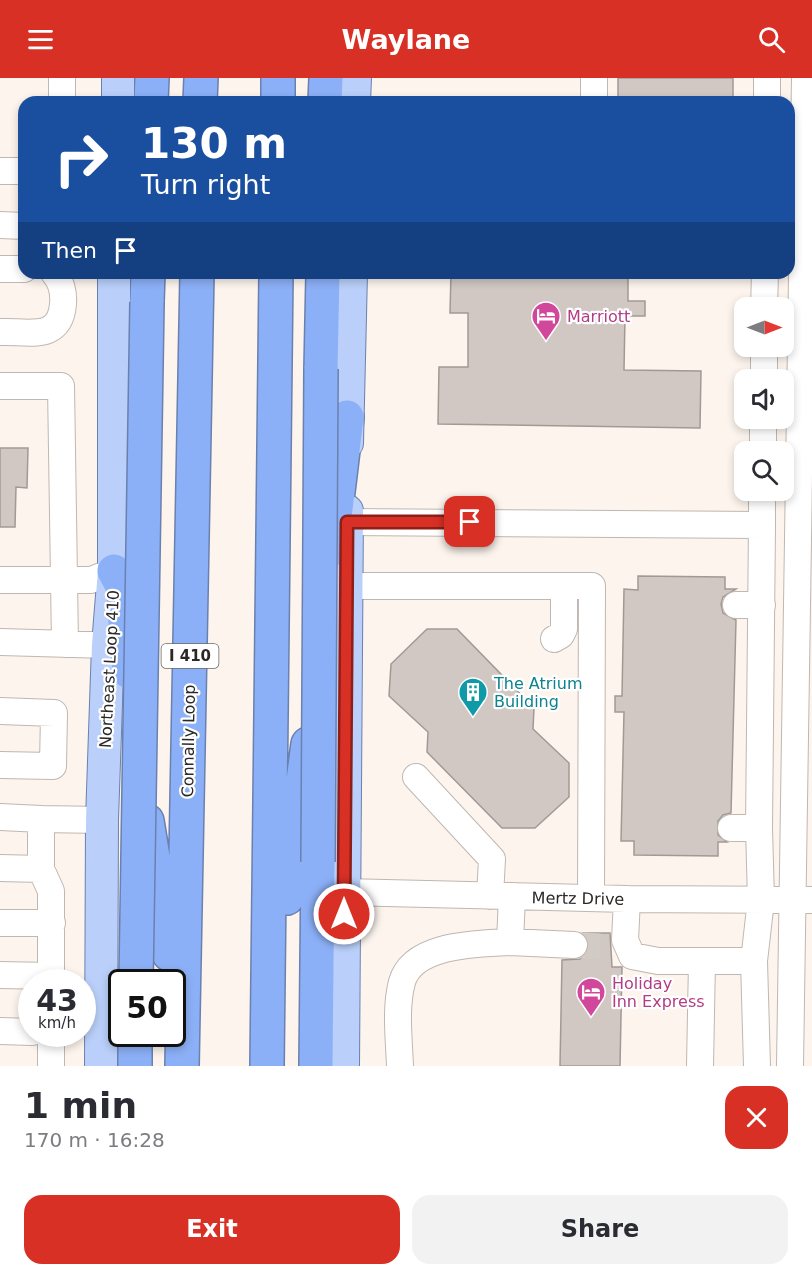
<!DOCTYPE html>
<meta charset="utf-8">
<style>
:root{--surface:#fff;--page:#f2f2f3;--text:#2b2b33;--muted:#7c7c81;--accent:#d93025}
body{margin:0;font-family:"DejaVu Sans",sans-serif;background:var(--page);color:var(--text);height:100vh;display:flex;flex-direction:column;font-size:22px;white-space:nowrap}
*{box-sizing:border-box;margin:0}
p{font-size:20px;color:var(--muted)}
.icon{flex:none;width:33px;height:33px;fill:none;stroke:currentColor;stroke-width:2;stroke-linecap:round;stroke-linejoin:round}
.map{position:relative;height:988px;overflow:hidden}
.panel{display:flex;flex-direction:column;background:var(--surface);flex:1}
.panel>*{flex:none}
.top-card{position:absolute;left:18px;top:18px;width:777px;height:183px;border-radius:18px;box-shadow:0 3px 9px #0003;background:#1a4fa0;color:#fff;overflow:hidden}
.needle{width:39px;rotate:90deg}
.tools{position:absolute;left:734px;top:219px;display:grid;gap:12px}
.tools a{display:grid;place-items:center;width:60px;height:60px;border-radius:12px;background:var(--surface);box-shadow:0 3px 9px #0003;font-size:30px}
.speed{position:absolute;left:18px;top:891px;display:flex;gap:12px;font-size:30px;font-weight:700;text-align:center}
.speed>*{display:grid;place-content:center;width:78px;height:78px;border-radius:50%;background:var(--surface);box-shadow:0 3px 9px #0003;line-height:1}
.speed small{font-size:15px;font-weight:400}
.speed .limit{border:3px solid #111;border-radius:9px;background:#fff;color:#111}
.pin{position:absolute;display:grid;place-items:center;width:51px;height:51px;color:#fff;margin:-26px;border-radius:12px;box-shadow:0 3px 9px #0006}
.me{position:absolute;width:66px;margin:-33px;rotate:0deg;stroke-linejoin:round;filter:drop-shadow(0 0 4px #0008)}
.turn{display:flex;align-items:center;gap:21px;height:126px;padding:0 24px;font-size:27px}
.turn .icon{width:78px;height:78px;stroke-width:2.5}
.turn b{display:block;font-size:42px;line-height:51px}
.then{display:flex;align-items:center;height:57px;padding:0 24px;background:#0003;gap:12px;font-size:22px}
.round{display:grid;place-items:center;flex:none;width:63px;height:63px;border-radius:18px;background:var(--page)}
.head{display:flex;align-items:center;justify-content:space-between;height:102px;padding:0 24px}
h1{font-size:36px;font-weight:600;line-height:45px}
.button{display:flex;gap:12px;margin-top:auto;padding:12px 24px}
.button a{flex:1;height:69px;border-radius:18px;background:var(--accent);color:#fff;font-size:24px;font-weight:600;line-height:69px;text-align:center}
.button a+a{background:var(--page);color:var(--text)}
header{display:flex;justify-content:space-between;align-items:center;height:78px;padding:0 24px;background:var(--accent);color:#fff;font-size:27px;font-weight:600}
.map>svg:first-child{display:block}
.building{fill:#d1c8c3;stroke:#a29995;stroke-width:1.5}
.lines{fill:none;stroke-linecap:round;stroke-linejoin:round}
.minor-tunnel{stroke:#d2cbc5;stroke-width:26;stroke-dasharray:26 13;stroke-linecap:butt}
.minor-casing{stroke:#bfb7b1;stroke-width:28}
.major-casing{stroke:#6a80ae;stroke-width:34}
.highway-casing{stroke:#6a80ae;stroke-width:36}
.minor{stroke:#fff;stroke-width:26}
.major{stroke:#bad0fa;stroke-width:32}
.highway{stroke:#8cb0f7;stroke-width:33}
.highway-bridge-casing{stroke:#6a80ae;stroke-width:36;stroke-linecap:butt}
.highway-bridge{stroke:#8cb0f7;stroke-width:33}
.route-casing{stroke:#8d1f18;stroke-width:15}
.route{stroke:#d93025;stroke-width:10}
.labels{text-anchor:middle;stroke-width:4.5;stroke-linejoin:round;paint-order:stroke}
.shield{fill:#fff;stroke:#6b6867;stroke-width:1.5}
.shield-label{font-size:15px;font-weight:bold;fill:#2b2826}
.hotel-label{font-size:16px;fill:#b23c85;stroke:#fff;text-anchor:start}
.street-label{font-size:16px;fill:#2b2826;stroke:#fff}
.culture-label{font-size:16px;fill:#0d838f;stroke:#fff;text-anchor:start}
</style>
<header><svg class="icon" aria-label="menu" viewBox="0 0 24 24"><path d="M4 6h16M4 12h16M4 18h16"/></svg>Waylane<svg class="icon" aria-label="search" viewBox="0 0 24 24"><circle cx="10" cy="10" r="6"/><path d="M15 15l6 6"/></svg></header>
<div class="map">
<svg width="812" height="988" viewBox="0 0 812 988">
<rect width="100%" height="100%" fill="#fcf4ed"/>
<path class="building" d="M618,0H733V24L618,23Z
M451,195L628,197V223H645V238H625L624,292L701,293L700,350L438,346L439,289H468V235H450Z
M0,370H28L27,410L16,409L15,449H0Z
M638,498L725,499V511H736L723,519L721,526L723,535L736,542L731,735L723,737L718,743V757L727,764H718V778L634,777V763H621L624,634H615V618H622L624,511L638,512Z
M427,551H457L534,630L533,651L569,685V719L535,750H502L427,674L428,654L389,618L391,586Z
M583,855H610L612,889H622L620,988H560L562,882L580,881L586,876L589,867Z"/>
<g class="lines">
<path class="minor-tunnel" d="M574,867L612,869"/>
<g class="minor-casing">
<path id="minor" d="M62,24V0
M594,24V0
M767,24V0
M0,93H24
M0,147L24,148
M0,191H24
M764,230L765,195
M0,254C29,253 60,264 63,226C64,215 61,203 54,195
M764,302V268
M0,308H61L65,566
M763,374V340
M347,444L762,447V412
M0,502H91L114,493
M346,508H592L591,820
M736,527H762
M554,561L561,557L564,551V508
M0,564L108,567
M0,633L54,635L53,688L0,687
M416,699L492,781L490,818
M0,739L41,741
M731,750H759
M0,790L41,791
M344,814L627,821L812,822
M627,821L625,862L632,878L658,883H754
M0,845H52
M510,864L574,867
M0,897L51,898
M51,904V813L41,791V741L102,742
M0,953L32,954
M51,988V956
M400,988C399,961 395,930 402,904C413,865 479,866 510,864L512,818
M700,988L702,883
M757,988L754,883L761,822L759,750L762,447
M790,988L805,0"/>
</g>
<g class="major-casing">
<path id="major" d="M118,24V0
M354,24L355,0
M347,365L351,195
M101,988L102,742L108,567L114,493V195
M343,988L347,433"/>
</g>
<g class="highway-casing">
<path id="highway" d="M151,24L152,0
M200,24L201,0
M278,24V0
M325,24L326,0
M147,224L148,195
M321,291L323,195
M331,472L347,339
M114,493L122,508L129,594
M147,743L169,876
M287,820L308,666
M135,988V956
M182,988L197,195
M267,988L276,195
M316,988L318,784"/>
</g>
<use href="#minor" class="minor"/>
<use href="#major" class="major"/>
<use href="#highway" class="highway"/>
<g class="highway-bridge-casing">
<path id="highway-bridge" d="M318,784L321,291
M136,904L147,224"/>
</g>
<use href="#highway-bridge" class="highway-bridge"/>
</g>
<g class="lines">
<g class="route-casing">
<path id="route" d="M344,836L347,444H470"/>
</g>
<use href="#route" class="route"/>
</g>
<defs>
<g id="hotel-pin" transform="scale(1.5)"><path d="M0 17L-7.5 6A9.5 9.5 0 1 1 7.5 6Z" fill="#d1479c" stroke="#fff"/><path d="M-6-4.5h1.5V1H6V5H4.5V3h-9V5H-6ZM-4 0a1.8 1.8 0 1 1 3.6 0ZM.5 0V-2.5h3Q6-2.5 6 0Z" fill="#fff"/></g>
<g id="building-pin" transform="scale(1.5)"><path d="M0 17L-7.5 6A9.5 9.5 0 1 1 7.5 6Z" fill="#0f9aa8" stroke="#fff"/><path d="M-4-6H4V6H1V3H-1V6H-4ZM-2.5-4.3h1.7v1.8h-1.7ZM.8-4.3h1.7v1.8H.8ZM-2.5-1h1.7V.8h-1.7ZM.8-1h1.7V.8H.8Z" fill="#fff"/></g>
</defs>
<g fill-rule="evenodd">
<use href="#hotel-pin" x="546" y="238"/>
<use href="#building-pin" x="473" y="614"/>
<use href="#hotel-pin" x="591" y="914"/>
</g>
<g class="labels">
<rect class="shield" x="161.5" y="566" width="57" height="24" rx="4.5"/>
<g class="shield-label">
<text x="190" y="583">I 410</text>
</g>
<g class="hotel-label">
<text x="567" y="244">Marriott</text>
<text x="612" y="911">Holiday<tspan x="612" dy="18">Inn Express</tspan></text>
</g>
<g class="street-label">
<text transform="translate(109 591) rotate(-87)" y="6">Northeast Loop 410</text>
<text transform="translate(188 663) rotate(-89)" y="6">Connally Loop</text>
<text transform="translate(578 820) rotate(1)" y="6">Mertz Drive</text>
</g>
<g class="culture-label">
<text x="494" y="611">The Atrium<tspan x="494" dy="18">Building</tspan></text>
</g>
</g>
</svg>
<div class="tools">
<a><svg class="needle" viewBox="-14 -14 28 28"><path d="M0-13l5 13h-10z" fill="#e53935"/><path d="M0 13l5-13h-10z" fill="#7c7c81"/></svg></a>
<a><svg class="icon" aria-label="sound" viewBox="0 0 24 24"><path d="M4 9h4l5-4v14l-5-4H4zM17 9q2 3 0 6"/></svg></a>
<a><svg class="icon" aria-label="search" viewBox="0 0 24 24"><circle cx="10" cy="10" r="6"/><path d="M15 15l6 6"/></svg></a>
</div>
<div class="speed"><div>43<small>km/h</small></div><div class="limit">50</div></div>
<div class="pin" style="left:470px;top:444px;background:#d93025"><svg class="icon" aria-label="arrive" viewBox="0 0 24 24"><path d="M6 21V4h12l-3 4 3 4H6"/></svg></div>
<svg class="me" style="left:344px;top:836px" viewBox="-20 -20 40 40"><circle r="17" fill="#d93025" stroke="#fff" stroke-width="3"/><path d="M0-11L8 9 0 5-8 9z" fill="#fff"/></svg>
<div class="top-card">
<div class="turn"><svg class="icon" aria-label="right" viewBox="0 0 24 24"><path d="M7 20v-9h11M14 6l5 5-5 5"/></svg><div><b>130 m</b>Turn right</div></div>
<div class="then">Then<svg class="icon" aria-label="arrive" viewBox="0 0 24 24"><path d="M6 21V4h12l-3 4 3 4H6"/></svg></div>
</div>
</div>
<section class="panel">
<div class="head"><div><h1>1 min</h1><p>170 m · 16:28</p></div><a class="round" style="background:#d93025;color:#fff"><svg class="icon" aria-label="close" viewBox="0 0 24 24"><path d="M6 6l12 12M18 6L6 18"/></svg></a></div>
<div class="button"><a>Exit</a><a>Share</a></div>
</section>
